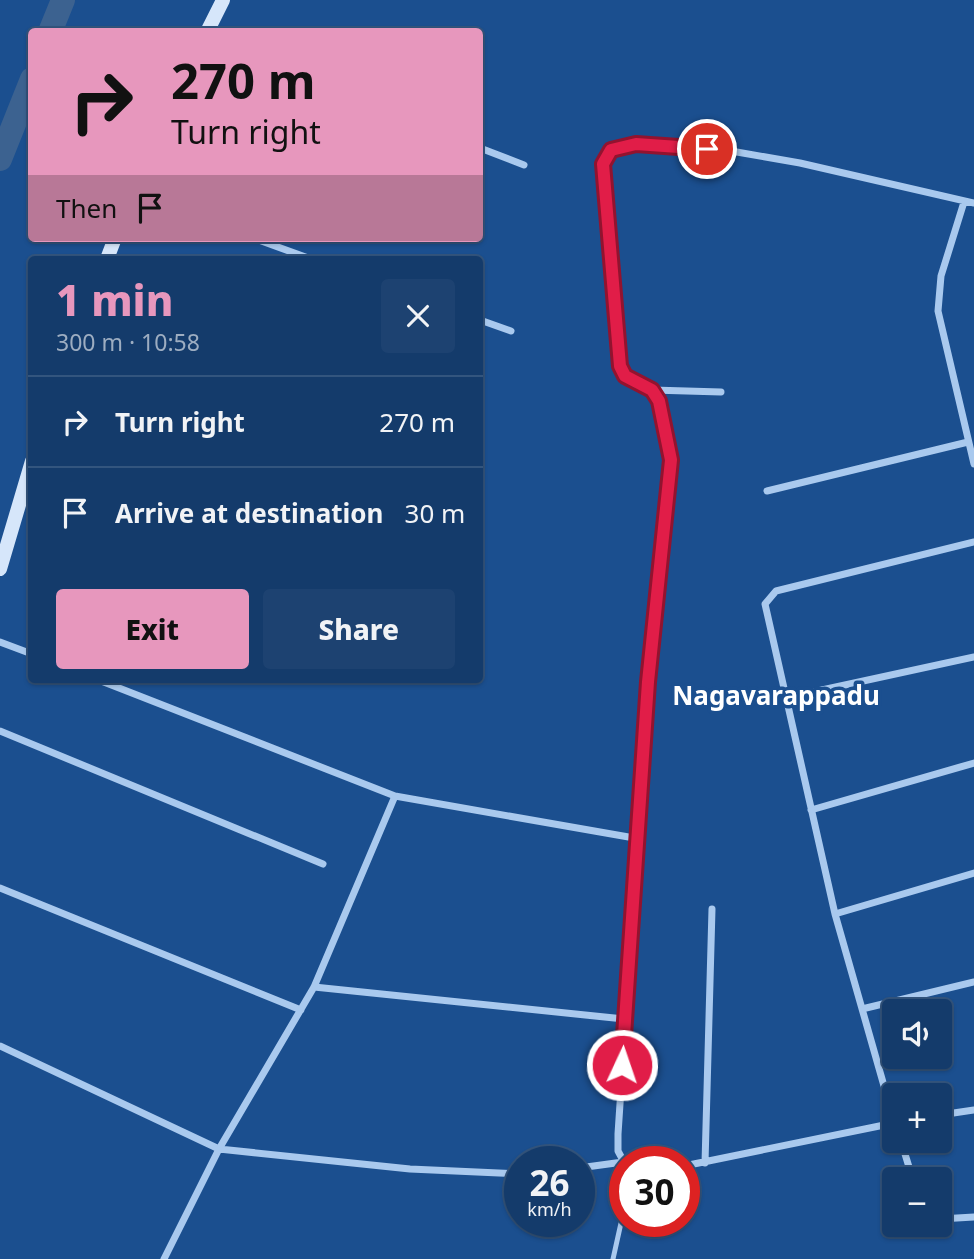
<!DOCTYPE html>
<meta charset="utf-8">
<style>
:root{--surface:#143b6b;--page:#1d4271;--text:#f1f3f6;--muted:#9dadc1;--line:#33557e;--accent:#e797bd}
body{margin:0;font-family:"Noto Sans",sans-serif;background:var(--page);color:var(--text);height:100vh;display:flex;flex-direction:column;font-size:26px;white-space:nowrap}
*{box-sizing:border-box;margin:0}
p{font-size:23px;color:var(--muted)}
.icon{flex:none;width:38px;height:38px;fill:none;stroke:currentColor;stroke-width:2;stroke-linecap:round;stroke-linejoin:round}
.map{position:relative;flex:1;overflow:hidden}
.drawer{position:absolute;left:28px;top:256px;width:455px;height:427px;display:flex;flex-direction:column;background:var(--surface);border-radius:7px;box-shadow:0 2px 5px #0004,0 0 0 2px var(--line)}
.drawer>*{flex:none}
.guide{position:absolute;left:28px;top:28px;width:455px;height:214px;border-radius:7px;box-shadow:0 2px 5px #0004,0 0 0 2px var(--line);background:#e797bd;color:#111;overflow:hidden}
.fabs{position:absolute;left:882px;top:999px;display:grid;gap:14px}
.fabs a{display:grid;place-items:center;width:70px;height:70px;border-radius:7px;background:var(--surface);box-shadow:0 2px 5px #0004,0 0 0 2px var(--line);font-size:35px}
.speed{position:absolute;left:504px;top:1146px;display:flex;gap:14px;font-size:35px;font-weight:700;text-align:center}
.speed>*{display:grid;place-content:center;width:91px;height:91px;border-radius:50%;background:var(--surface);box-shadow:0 2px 5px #0004,0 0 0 2px var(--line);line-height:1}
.speed small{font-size:18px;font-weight:400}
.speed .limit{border:10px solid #d22;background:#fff;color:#111}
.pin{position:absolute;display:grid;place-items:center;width:60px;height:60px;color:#fff;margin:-30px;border:4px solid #fff;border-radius:50%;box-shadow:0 2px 7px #0007}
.me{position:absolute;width:77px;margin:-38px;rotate:3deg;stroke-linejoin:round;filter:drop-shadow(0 0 5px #0008)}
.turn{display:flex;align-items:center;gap:24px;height:147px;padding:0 28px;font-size:32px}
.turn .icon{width:91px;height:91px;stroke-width:2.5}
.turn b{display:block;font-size:49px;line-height:60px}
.then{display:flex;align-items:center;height:66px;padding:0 28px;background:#0003;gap:14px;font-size:26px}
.round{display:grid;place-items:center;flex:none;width:74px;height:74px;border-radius:7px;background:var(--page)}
.head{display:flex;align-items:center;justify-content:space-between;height:119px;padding:0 28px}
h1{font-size:42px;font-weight:800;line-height:52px;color:var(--accent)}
.button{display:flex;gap:14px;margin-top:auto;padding:14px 28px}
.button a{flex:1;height:80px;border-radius:7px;background:var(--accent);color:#111;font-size:28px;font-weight:800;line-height:80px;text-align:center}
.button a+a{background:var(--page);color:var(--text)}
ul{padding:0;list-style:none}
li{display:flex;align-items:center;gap:21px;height:91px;padding:0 28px;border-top:2px solid var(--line)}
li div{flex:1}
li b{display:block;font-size:26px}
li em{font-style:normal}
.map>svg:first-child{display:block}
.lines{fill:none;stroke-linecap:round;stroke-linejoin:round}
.canal{stroke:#3c6290;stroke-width:24}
.service{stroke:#a9c9ee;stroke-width:5}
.minor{stroke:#a9c9ee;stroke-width:7}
.secondary{stroke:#d6e6fa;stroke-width:14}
.route-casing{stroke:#92132f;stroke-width:18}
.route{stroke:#e11d48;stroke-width:12}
.labels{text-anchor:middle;stroke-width:7;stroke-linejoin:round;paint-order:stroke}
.district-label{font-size:26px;font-weight:bold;fill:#fff;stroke:#1b4f8f}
</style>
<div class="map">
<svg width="974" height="1259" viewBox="0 0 974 1259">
<rect width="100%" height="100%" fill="#1b4f8f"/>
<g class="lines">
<path class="canal" d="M50,32L63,0
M0,159L32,79"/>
<path class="service" d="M613,1259L625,1205"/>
<path class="minor" d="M480,148L524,165
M964,202L941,276L938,311L974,464
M253,238L311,259
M480,320L511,331
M652,390L721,392
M767,491L968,442
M0,642L32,654
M96,679L395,796L640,839
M785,698L974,657
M0,731L323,864
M811,810L974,763
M0,888L301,1010
M835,914L974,873
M314,987L624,1019
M862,1009L974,982
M0,1046L219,1149L410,1169L520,1174
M940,1115L974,1110
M894,1121L835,914L765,604L776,591L974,542
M901,1141L913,1180
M705,1163L712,909
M625,1164L618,1151V1134L648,682L671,460L659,401L652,390L625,376L620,366L603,164L611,150L636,144L731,151L800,163L974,203
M684,1166L894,1123
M579,1168L623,1162
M940,1219L974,1217
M164,1259L219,1149L314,987L395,796"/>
<path class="secondary" d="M207,32L223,0
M107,259L115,238
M0,569L32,461"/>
</g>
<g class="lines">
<g class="route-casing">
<path id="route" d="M622,1065L648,682L671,460L659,401L652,390L625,376L620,366L603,164L611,150L636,144L707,149"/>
</g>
<use href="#route" class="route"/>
</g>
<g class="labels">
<g class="district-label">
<text x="776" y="705">Nagavarappadu</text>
</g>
</g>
</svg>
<div class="fabs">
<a><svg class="icon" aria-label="sound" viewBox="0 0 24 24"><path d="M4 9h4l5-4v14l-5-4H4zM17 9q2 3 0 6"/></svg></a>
<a>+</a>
<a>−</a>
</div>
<div class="speed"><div>26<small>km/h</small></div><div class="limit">30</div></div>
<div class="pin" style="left:707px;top:149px;background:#d93025"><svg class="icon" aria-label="arrive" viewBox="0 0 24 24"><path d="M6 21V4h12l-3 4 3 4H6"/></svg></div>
<svg class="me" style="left:622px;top:1065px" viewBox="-20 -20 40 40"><circle r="17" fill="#e11d48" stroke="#fff" stroke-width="3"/><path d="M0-11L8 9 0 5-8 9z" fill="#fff"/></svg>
<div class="guide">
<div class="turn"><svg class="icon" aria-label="right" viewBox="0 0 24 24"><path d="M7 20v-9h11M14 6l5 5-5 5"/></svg><div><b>270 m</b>Turn right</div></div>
<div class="then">Then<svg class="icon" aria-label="arrive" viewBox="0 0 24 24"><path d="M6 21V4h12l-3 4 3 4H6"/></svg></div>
</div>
<section class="drawer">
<div class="head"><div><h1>1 min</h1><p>300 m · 10:58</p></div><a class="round"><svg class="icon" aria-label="close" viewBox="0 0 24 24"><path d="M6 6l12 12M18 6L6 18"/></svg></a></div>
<ul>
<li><svg class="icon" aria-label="right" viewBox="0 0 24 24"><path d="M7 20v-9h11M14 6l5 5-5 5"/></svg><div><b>Turn right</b></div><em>270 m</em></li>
<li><svg class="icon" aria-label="arrive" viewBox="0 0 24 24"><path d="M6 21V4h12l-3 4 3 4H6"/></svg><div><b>Arrive at destination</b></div><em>30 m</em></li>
</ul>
<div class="button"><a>Exit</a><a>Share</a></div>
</section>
</div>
